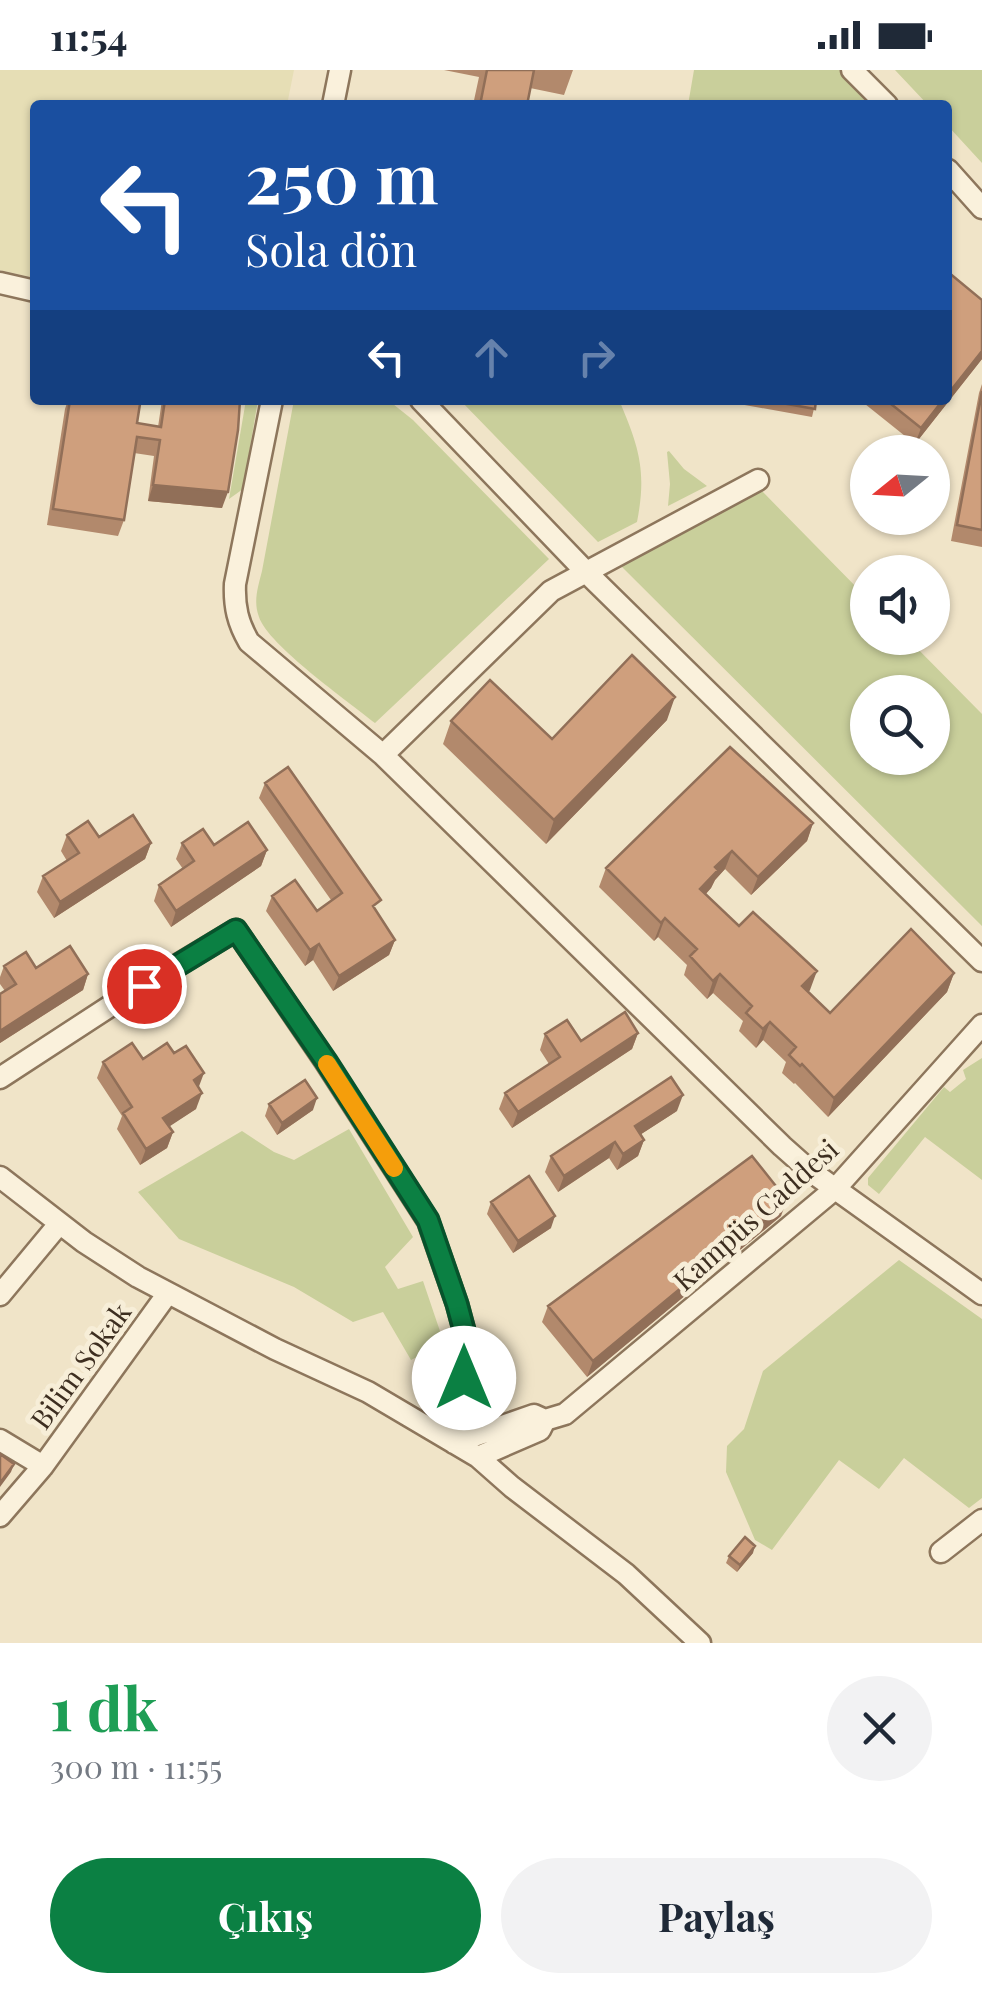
<!DOCTYPE html>
<html lang="tr">
<meta charset="utf-8">
<style>
:root{--surface:#fff;--page:#f2f2f3;--text:#1f2937;--muted:#747a83;--accent:#0b8043}
body{margin:0;font-family:"Playfair Display",serif;background:var(--page);color:var(--text);height:100vh;display:flex;flex-direction:column;font-size:38px;white-space:nowrap}
*{box-sizing:border-box;margin:0}
p{font-size:32px;color:var(--muted)}
.icon{flex:none;width:55px;height:55px;fill:none;stroke:currentColor;stroke-width:2;stroke-linecap:round;stroke-linejoin:round}
.map{position:relative;height:1573px;overflow:hidden}
.sheet{display:flex;flex-direction:column;background:var(--surface);flex:1}
.sheet>*{flex:none}
.top-card{position:absolute;left:30px;top:30px;width:922px;height:305px;border-radius:10px;box-shadow:0 2px 8px #0004;background:#1a4fa0;color:#fff;overflow:hidden}
.needle{width:65px;rotate:252deg}
.buttons{position:absolute;left:850px;top:365px;display:grid;gap:20px}
.buttons a{display:grid;place-items:center;width:100px;height:100px;border-radius:50%;background:var(--surface);box-shadow:0 2px 8px #0004;font-size:50px}
.pin{position:absolute;display:grid;place-items:center;width:85px;height:85px;color:#fff;margin:-42px;border:5px solid #fff;border-radius:50%;box-shadow:0 2px 10px #0007}
.me{position:absolute;width:110px;margin:-55px;rotate:0deg;stroke-linejoin:round;filter:drop-shadow(0 0 8px #0008)}
.turn{display:flex;align-items:center;gap:35px;height:210px;padding:0 50px;font-size:45px}
.turn .icon{width:130px;height:130px;stroke-width:2.5}
.turn b{display:block;font-size:70px;line-height:85px}
.lanes{display:flex;align-items:center;height:95px;padding:0 50px;background:#0003;justify-content:center;gap:50px;direction:ltr}
.lanes .off{opacity:.35}
.round{display:grid;place-items:center;flex:none;width:105px;height:105px;border-radius:52px;background:var(--page)}
.summary{display:flex;align-items:center;justify-content:space-between;height:170px;padding:0 50px}
h1{font-size:60px;font-weight:700;line-height:75px;color:#1e9e55}
.button{display:flex;gap:20px;margin-top:auto;padding:20px 50px}
.button a{flex:1;height:115px;border-radius:60px;background:var(--accent);color:#fff;font-size:40px;font-weight:700;line-height:115px;text-align:center}
.button a+a{background:var(--page);color:var(--text)}
.status{display:flex;justify-content:space-between;align-items:center;height:70px;padding:0 50px;background:var(--surface);direction:ltr}
.status svg{height:28px;fill:currentColor}
.map>svg:first-child{display:block}
.farmland{fill:#e6deb5}
.green{fill:#c9cf9b;fill-rule:evenodd}
.lines{fill:none;stroke-linecap:round;stroke-linejoin:round}
.minor-casing{stroke:#8d765c;stroke-width:25}
.minor{stroke:#faf1dc;stroke-width:20}
.wall{fill:#b2896c}
.shaded-wall{fill:#916f58}
.building{fill:#cf9f7d;stroke:#916f58;stroke-width:2.5}
.route-casing{stroke:#07532c;stroke-width:25}
.route{stroke:#0b8043;stroke-width:18}
.slow{stroke:#f59e0b;stroke-width:18}
.labels{text-anchor:middle;stroke-width:10;stroke-linejoin:round;paint-order:stroke}
.street-label{font-size:28px;fill:#3d2e20;stroke:#f7eed8}
</style>
<div class="status"><b>11:54</b><svg viewBox="0 0 49 12"><path d="M0 12V9h3v3zM5 12V6h3v6zM10 12V3h3v9zM15 12V0h3v12zM26 1h20v11H26zM47 4h2v5h-2z"/></svg></div>
<div class="map">
<svg width="982" height="1573" viewBox="0 0 982 1573">
<rect width="100%" height="100%" fill="#f0e4c8"/>
<path class="farmland" d="M0,0H294L287,35H35V208L0,200Z"/>
<path class="green" d="M694,0H843L877,35H688Z
M895,0H982V93L948,56V35H928Z
M246,330H258L243,419L229,429Z
M294,330H388L413,350L549,489L375,653C349,632 268,575 259,547C253,531 258,517 262,501Z
M460,330H619C639,377 647,401 637,452L598,472Z
M669,381L684,399L707,416L668,436L670,414L667,382Z
M757,416L867,528L868,568H907L982,644V856L619,494ZM868,622H932V688H868Z
M982,988V1110L925,1067L879,1124L868,1115V1108L944,1017L950,1022L966,1009L963,1000Z
M349,1059L413,1167L385,1197L398,1219L423,1211L444,1273L411,1290L383,1242L353,1252L294,1217L179,1169L138,1122L242,1061L274,1082L294,1090Z
M899,1190L982,1249V1428L969,1438L904,1388L879,1419L839,1390L772,1480L755,1470L726,1402L727,1376L744,1359L763,1301Z"/>
<g class="lines">
<g class="minor-casing">
<path id="minor" d="M852,0L887,35
M333,35L340,0
M948,100L982,138
M0,213L35,221
M272,330L235,514C234,537 238,553 249,572L383,685L782,1076L809,1100L982,1224
M421,330L587,503L982,891
M383,685L551,521L758,410
M0,1008L121,929L236,860L325,991L428,1151L457,1234L468,1275L454,1373
M0,1107L84,1172L138,1207L275,1279L368,1322L478,1387L512,1417L626,1504L700,1573
M0,1225L59,1154
M0,1370L43,1396
M454,1373L534,1345L545,1350L565,1344L836,1118L982,955
M478,1387L540,1360L545,1350
M0,1446L43,1396L168,1223
M941,1482L982,1450"/>
</g>
<use href="#minor" class="minor"/>
</g>
<path class="wall" d="M444,0H573L564,25L530,18L527,35H473L479,7Z
M982,230V289L915,374L860,330H948Z
M982,314V477L951,471L979,323Z
M68,330H115L137,353L158,357L162,330H240L222,438L148,431L154,386L134,383L124,450L118,466L47,455L65,339Z
M717,330H839L838,334L816,330L812,347Z
M667,650L546,774L443,674L451,651L552,669Z
M265,713L377,842L395,870L389,885L333,921L313,890L305,896L266,841L272,826L317,841L331,830L259,728Z
M813,753L807,771L751,825L725,799L715,810L711,818L705,825L810,920L808,922L830,943L954,903L947,922L828,1047L795,1013L794,1014L782,1003L786,992L763,970L756,978L739,961L743,951L713,923L707,929L684,905L687,895L658,867L654,871L599,817L606,798Z
M67,765L99,767L151,773L145,789L54,848L37,822L43,806L67,791L61,781Z
M182,773L214,775L267,780L261,796L171,857L154,831L159,815L183,799L176,789Z
M4,896L36,898L88,904L83,920L0,973V924L5,921L0,914V907Z
M638,963L632,979L512,1058L499,1039L505,1023L549,994L540,980L545,964L581,971Z
M143,989L199,1018L196,1039L169,1056L173,1062L167,1078L140,1095L117,1059L122,1046L97,1008L103,992Z
M269,1034L313,1040L277,1065L265,1046Z
M677,1041L641,1064L644,1070L638,1086L617,1100L609,1088L558,1122L545,1102L551,1086Z
M491,1132L551,1158L513,1183L487,1144Z
M781,1146L587,1307L542,1252L548,1236Z
M753,1483L737,1502L726,1493L729,1486Z"/>
<path class="shaded-wall" d="M982,281V289L915,374L921,358L943,330H948V324Z
M153,415L228,422L222,438L148,431Z
M675,627L667,650L546,774L554,750Z
M813,753L807,771L751,825L758,807Z
M151,773L145,789L54,848L60,832Z
M267,780L261,796L171,857L176,841Z
M732,781L725,799L715,810L711,818L693,838L700,819L715,797Z
M665,848L658,867L654,871L661,853Z
M395,870L389,885L333,921L339,906Z
M319,874L313,890L305,896L310,880Z
M817,901L810,920L796,935L802,916Z
M954,903L947,922L828,1047L834,1028Z
M88,904L83,920L0,973V961Z
M720,904L713,923L707,929L713,911Z
M770,952L763,970L756,978L763,959Z
M638,963L632,979L512,1058L518,1042Z
M204,1003L198,1019L194,1010Z
M202,1023L196,1039L158,1064L163,1048Z
M683,1025L677,1041L629,1072L635,1056Z
M317,1028L313,1040L277,1065L282,1053Z
M173,1062L167,1078L140,1095L146,1079Z
M644,1070L638,1086L617,1100L623,1084Z
M615,1072L609,1088L558,1122L564,1106Z
M787,1130L781,1146L587,1307L593,1291Z
M555,1146L551,1158L513,1183L518,1171Z
M14,1394L11,1402L0,1417V1413Z
M755,1476L753,1483L737,1502L740,1495Z"/>
<path class="building" d="M487,0H534L527,35H480Z
M948,202L982,230V281L948,324Z
M982,321V460L957,455Z
M70,330H115L140,334L137,353L161,357L165,330H240L238,360L228,422L153,415L160,370L137,367L124,450L53,439Z
M765,330H816L815,339Z
M886,330H943L921,358Z
M632,585L675,627L554,750L451,651L490,610L552,669Z
M730,677L813,753L758,807L732,781L715,797L718,800L700,819L739,856L753,842L789,875L817,901L802,916L830,943L911,859L954,903L834,1028L802,994L800,996L789,985L796,977L770,952L763,959L746,943L752,936L720,904L713,911L690,886L697,879L665,848L661,853L606,798Z
M288,697L381,830L373,836L395,870L339,906L319,874L310,880L272,826L295,810L317,841L342,823L265,713Z
M133,745L151,773L60,832L43,806L79,783L67,765L88,751L99,767Z
M248,752L267,780L176,841L159,815L194,791L182,773L203,759L214,775Z
M70,876L88,904L0,961V924L16,914L4,896L26,882L36,898Z
M625,942L638,963L518,1042L505,1023L560,987L545,964L567,950L581,971Z
M132,973L143,989L167,973L174,983L186,976L204,1003L194,1010L202,1023L163,1048L173,1062L146,1079L123,1043L132,1037L103,992Z
M671,1007L683,1025L635,1056L644,1070L623,1084L615,1072L564,1106L551,1086Z
M305,1010L317,1028L282,1053L269,1034Z
M752,1086L787,1130L593,1291L548,1236Z
M529,1106L555,1146L518,1171L491,1132Z
M0,1384L14,1394L0,1413Z
M745,1467L755,1476L740,1495L729,1486Z"/>
<g class="lines">
<g class="route-casing">
<path id="route" d="M144,916L236,860L326,991L428,1150L457,1234L468,1275L464,1308"/>
</g>
<use href="#route" class="route"/>
<path class="slow" d="M327,994L394,1098"/>
</g>
<g class="labels">
<g class="street-label">
<text transform="translate(756 1145) rotate(-42)" y="10">Kampüs Caddesi</text>
<text transform="translate(81 1296) rotate(-54)" y="10">Bilim Sokak</text>
</g>
</g>
</svg>
<div class="buttons">
<a><svg class="needle" viewBox="-14 -14 28 28"><path d="M0-13l5 13h-10z" fill="#e53935"/><path d="M0 13l5-13h-10z" fill="#747a83"/></svg></a>
<a><svg class="icon" aria-label="sound" viewBox="0 0 24 24"><path d="M4 9h4l5-4v14l-5-4H4zM17 9q2 3 0 6"/></svg></a>
<a><svg class="icon" aria-label="search" viewBox="0 0 24 24"><circle cx="10" cy="10" r="6"/><path d="M15 15l6 6"/></svg></a>
</div>
<div class="pin" style="left:144px;top:916px;background:#d93025"><svg class="icon" aria-label="arrive" viewBox="0 0 24 24"><path d="M6 21V4h12l-3 4 3 4H6"/></svg></div>
<svg class="me" style="left:464px;top:1308px" viewBox="-20 -20 40 40"><circle r="19" fill="#fff"/><path d="M0-13L10 11 0 6-10 11z" fill="#0b8043"/></svg>
<div class="top-card">
<div class="turn"><svg class="icon" aria-label="left" viewBox="0 0 24 24"><path d="M17 20v-9H6M10 6l-5 5 5 5"/></svg><div><b>250 m</b>Sola dön</div></div>
<div class="lanes"><svg class="icon" aria-label="left" viewBox="0 0 24 24"><path d="M17 20v-9H6M10 6l-5 5 5 5"/></svg><svg class="icon off" aria-label="ahead" viewBox="0 0 24 24"><path d="M12 20V5M6 11l6-6 6 6"/></svg><svg class="icon off" aria-label="right" viewBox="0 0 24 24"><path d="M7 20v-9h11M14 6l5 5-5 5"/></svg></div>
</div>
</div>
<section class="sheet">
<div class="summary"><div><h1>1 dk</h1><p>300 m · 11:55</p></div><a class="round"><svg class="icon" aria-label="close" viewBox="0 0 24 24"><path d="M6 6l12 12M18 6L6 18"/></svg></a></div>
<div class="button"><a>Çıkış</a><a>Paylaş</a></div>
</section>
